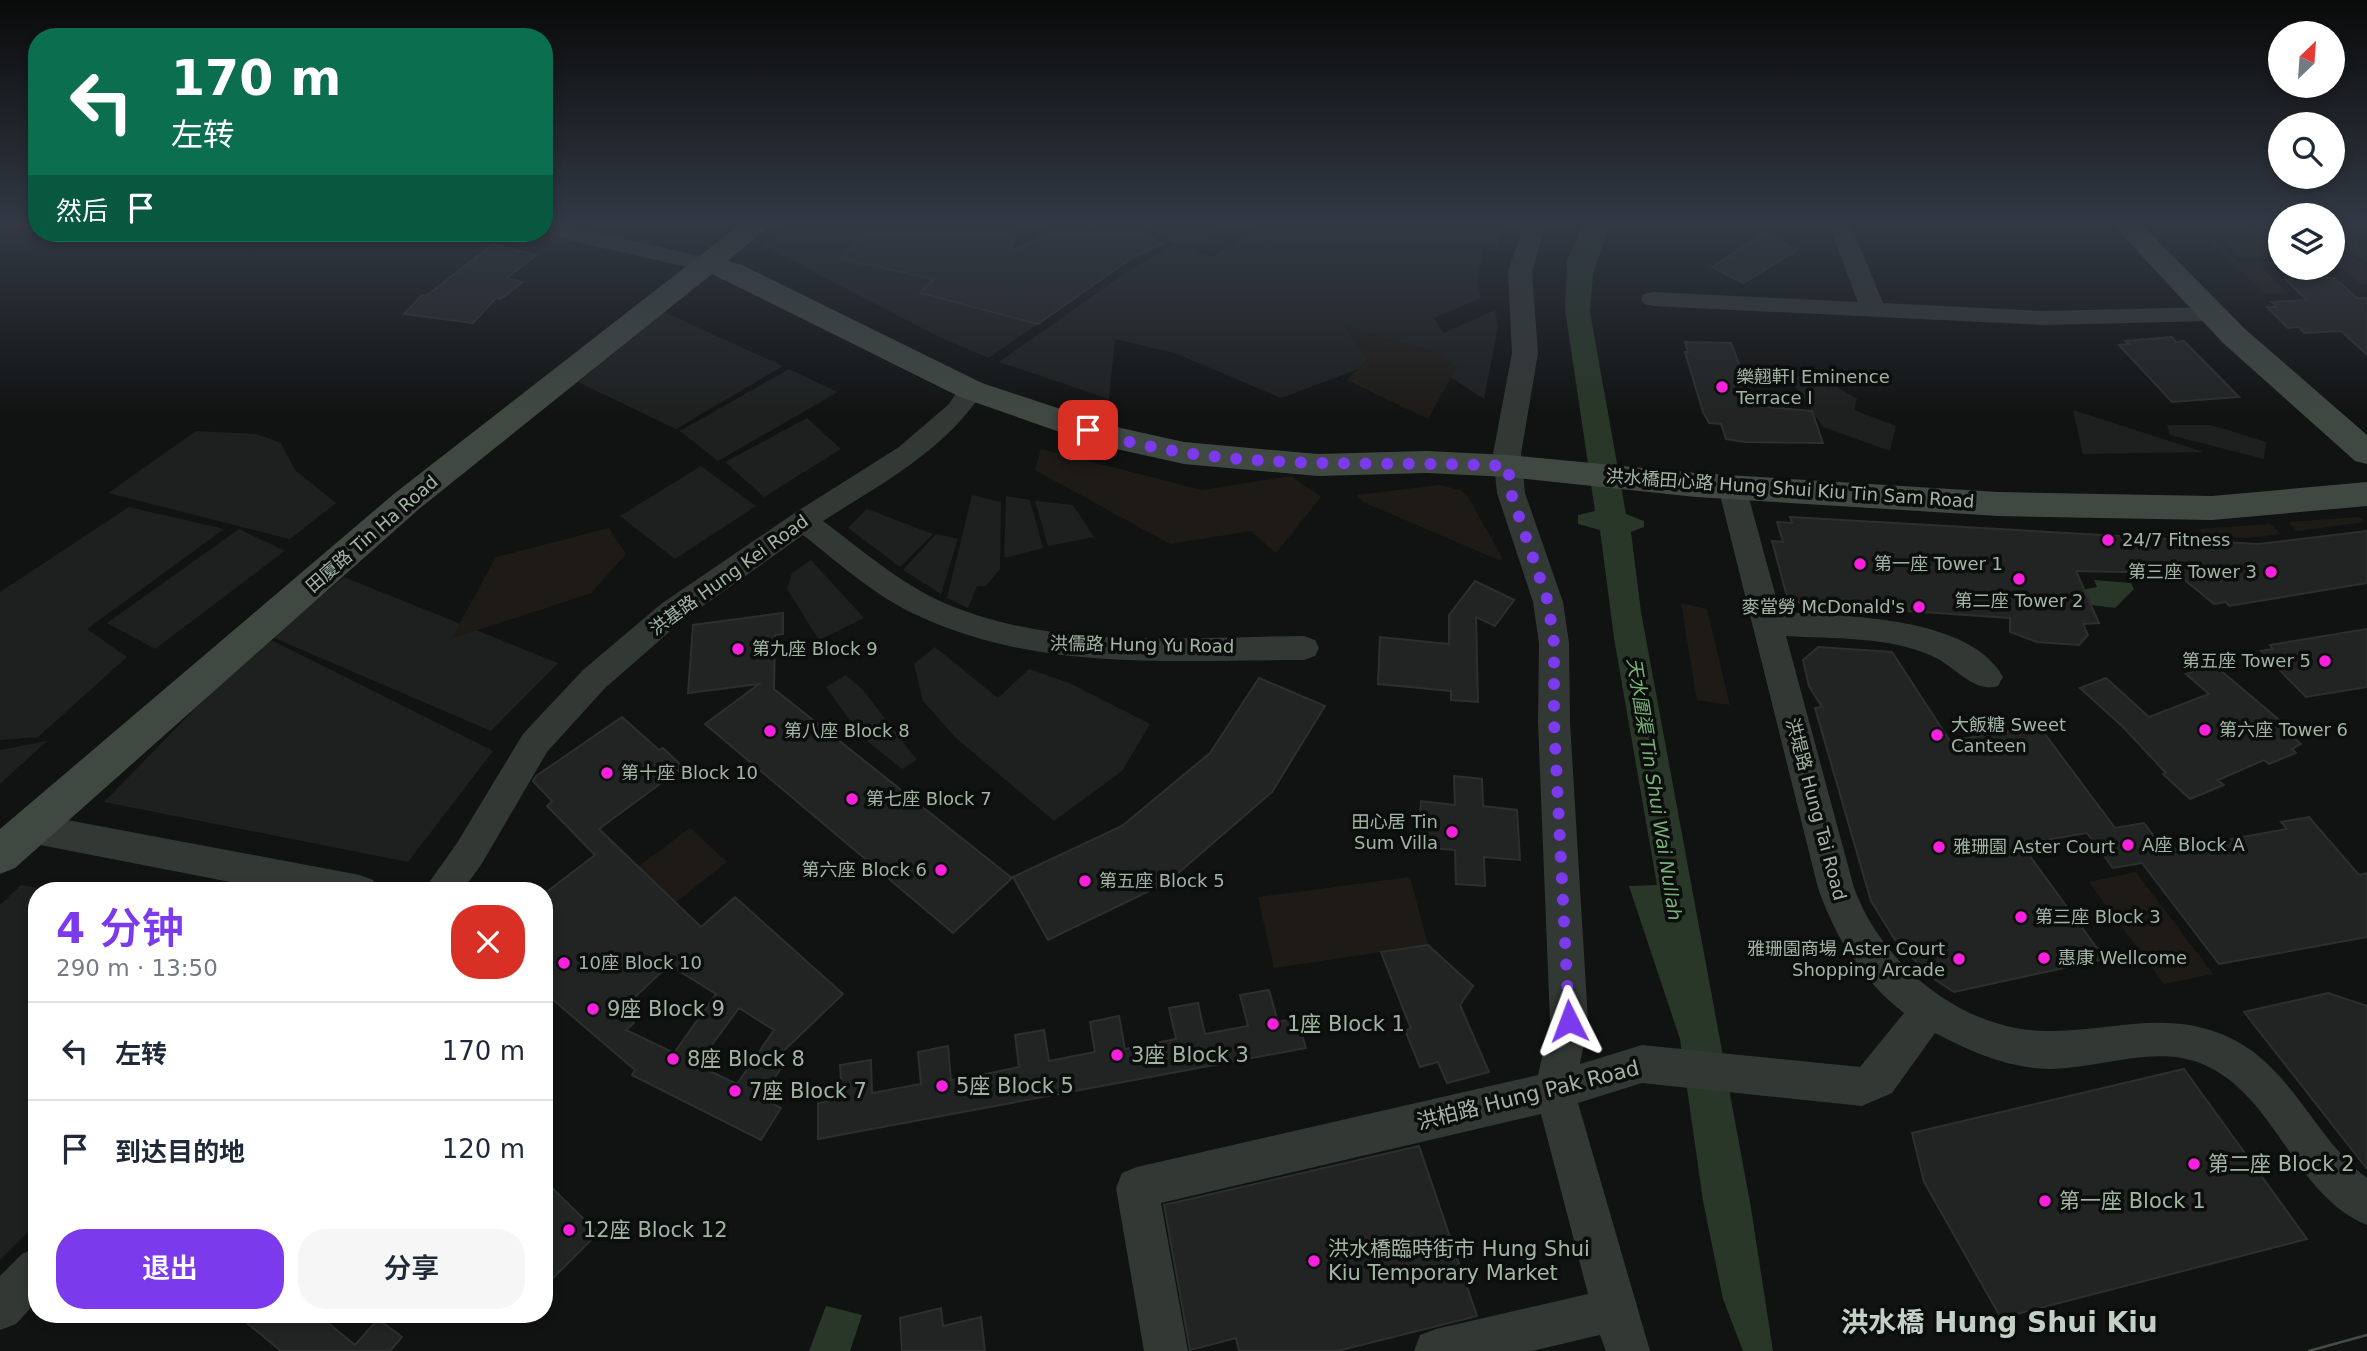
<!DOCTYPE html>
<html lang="zh">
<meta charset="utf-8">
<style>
:root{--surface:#fff;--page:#f6f6f7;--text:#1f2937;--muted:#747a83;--line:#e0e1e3;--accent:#7c3aed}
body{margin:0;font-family:"DejaVu Sans","Noto Sans SC",sans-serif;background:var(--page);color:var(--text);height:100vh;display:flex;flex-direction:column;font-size:26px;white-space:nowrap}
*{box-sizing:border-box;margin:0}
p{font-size:23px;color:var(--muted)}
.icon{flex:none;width:38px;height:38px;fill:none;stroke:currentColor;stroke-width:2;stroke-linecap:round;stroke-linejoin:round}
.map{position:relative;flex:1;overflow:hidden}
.details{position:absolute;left:28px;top:882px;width:525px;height:441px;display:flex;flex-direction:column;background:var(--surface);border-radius:28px;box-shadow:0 4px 10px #0003}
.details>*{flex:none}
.top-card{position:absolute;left:28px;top:28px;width:525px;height:214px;border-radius:28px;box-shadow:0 4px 10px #0003;background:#0b6e4f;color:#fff;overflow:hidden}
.needle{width:46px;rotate:25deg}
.tools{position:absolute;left:2268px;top:21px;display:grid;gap:14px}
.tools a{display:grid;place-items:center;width:77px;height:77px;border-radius:50%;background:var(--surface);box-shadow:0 4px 10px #0003;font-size:35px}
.pin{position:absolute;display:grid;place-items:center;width:60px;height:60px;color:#fff;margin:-30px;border-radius:14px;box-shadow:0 4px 10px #0006}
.me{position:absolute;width:77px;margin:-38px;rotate:357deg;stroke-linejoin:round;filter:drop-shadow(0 0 5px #0008)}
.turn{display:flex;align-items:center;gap:24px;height:147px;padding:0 28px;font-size:32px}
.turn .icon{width:91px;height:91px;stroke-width:2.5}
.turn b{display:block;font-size:49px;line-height:60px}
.then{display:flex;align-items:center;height:66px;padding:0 28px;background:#0003;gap:14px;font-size:26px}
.round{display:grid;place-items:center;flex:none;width:74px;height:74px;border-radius:28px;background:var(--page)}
.head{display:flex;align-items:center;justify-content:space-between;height:119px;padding:0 28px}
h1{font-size:42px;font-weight:600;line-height:52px;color:var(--accent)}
.button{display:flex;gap:14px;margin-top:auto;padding:14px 28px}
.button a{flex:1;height:80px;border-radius:28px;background:var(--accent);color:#fff;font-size:28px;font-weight:600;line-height:80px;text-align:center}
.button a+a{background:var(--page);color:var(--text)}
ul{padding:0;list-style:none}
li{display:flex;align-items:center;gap:21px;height:98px;padding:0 28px;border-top:2px solid var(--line)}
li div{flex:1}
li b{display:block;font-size:26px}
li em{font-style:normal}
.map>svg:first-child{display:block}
.built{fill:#1d201f}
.green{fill:#1e1b17}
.water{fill:#283727}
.building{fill:#212423;stroke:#2b2f2d;stroke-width:2;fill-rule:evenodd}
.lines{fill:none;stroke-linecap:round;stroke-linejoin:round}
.street{fill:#323834;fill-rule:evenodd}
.secondary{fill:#404842;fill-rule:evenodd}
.tram{stroke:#454d47;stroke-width:2.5}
.route{stroke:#7c3aed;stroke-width:12;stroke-dasharray:0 21.6}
.poi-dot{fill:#fc20de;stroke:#0c0e0d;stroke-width:2.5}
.labels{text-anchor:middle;stroke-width:7;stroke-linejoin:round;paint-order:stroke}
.poi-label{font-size:18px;fill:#a2b5a5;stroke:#0c0e0d;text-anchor:start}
.street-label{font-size:18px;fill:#a2b5a5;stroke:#0c0e0d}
.water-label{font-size:19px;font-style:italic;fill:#79b276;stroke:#0c0e0d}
.near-poi-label{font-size:21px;fill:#a2b5a5;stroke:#0c0e0d;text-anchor:start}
.near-street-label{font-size:21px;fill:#a2b5a5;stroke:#0c0e0d}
.near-district-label{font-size:28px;font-weight:bold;fill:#c3d0c6;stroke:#0c0e0d}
</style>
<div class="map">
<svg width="2367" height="1351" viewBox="0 0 2367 1351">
<rect width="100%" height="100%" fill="#111312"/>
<path class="built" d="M790,226H1019L1011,246L1047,276L1086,260L1112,272L989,358L941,338L764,246Z
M1147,226H1213L1216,234L1194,250L1212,257L1263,226H1504L1497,250L1483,248L1477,282L1481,298L1434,318L1444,333L1495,310L1498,326L1484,399L1409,350L1281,398L1175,353L1115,339L1109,399L999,362L1121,276L1174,244Z
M664,312L783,366L676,429L578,382Z
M789,369L838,392L718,461L680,431Z
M1787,375L1822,378L1857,399L1854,410L1896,426L1890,451L1823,427Z
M2073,410L2204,452L2083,454Z
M807,418L841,449L764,497L725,462Z
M2167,425H2211L2266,442L2264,459L2170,435Z
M196,431L256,434L281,443L295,470L336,503L290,539L108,493Z
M701,466L756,506L675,559L620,516Z
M972,495L1001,502L1000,569L986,586H977L968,608L947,598Z
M1006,496L1030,500L1043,548L1004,558Z
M1035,501L1073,505L1094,537L1048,546Z
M129,507L224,529L87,629L127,657L38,737L0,740V592Z
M867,509L933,534L900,567L848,528Z
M239,529L285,551L155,649L107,623Z
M936,534L958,539L941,594L903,570Z
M811,560L864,618L819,640L787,589L792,573Z
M344,577L558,663L491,731L272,637Z
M265,637L493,751L408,862L104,802Z
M935,647L998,698L1029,669L1069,683L1150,724L1122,771L1054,821L956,738L923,701L914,664Z
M846,675L863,690L917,760L902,769L861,736L826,687Z
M47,741L0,784V750Z
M21,885L55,891H37V1223L0,1260V905Z"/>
<path class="green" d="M2193,226H2200L2239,263L2280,261V264L2260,266L2288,293L2265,294Z
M2208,226H2252L2280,251V256L2242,258Z
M2333,228L2367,247V262L2333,240Z
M2333,246L2367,267V284H2360L2333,260Z
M1344,326L1437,352L1457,367L1428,419L1347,380L1367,359Z
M1041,449L1202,490L1291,476L1321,497L1276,553L1251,531L1170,544L1035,470Z
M1439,485L1461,490L1467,495L1502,557L1501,561L1363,502L1357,495Z
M2359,517L2365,522L2297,531L2288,522Z
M2270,524L2281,534L2247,538L2203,535L2199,529Z
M609,528L626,554L591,593L451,639L496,557Z
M1681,603L1707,609L1730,705L1697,700Z
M690,828L727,862L676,902L639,866Z
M2136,872L2213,974L2164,984L2089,882Z
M1410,877L1428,945L1274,968L1258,897Z"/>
<path class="water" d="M1582,226H1609L1593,274L1590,312L1626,514L1644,521V527L1631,532L1641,612L1751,1208L1773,1351H1743L1723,1299L1703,1201L1680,1039L1629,886L1657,885L1614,638L1600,530L1578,524V515L1595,511L1565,309L1567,261Z
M2094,580L2131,583L2134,589L2115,608L2069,602L2065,593L2097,587Z
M826,1306L862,1315L850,1351H809Z"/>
<path class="building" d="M872,226H1019L1009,252L1066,226H1080L1094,235L1114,226H1134L1162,244L1132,258L1038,324L920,293L934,279L841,259Z
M1764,233L1797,250L1743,283L1712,267Z
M493,244L536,255L507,278L523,282L501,299L496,298L473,323L404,314L422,295L426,296Z
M2317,270L2326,278H2334L2357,298H2367V355L2341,331L2304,333L2299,327L2288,328L2267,307H2277L2272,302L2307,300L2286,280H2293L2285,272Z
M2172,337L2176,342L2184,341L2239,397L2172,402L2119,345L2129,344L2125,341Z
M1685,342L1731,343L1755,406L1812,411L1823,443L1745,442L1726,439L1721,424L1709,423L1703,412L1685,352H1688Z
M1790,517L2258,544L2367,531V583L2229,606L2226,602L2214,604L2176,573L2076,571L2099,623L2083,624L2088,635L2079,645L2037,642L2010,632V618L1803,604L1792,600L1786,593L1772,541L1783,542L1777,522L1792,523Z
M1475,581L1514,600L1495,626L1476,617L1478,702L1451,700V691L1378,684L1380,637L1449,644V615Z
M783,613V634L775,635L774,689L1012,878L953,933L705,724L759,684L688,693L693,625Z
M2367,629V687L2306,697L2261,651L2273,649L2270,645Z
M1818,647L1892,652L1950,741L2039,726L2115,828L2144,823L2165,851L2287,829L2281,822L2309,817L2359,875L2367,873V937L2219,964L2142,863L2113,868L2087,833L2021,844L2105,959L1954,992L1931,977L1895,940L1871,901L1815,708L1822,707L1809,686L1803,660Z
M2213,664L2284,724L2279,725L2301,744L2292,749L2296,753L2269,764L2264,760L2218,780L2224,785L2190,799L2163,774L2166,773L2122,726L2080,688L2106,678L2149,717L2209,694L2186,674Z
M1259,678L1325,706L1272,792L1168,882L1048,940L1013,877L1122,826L1210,753Z
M622,717L659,750L663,748L683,767L599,829L701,927L735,897L843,994L772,1062L782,1067L761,1098L781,1108L761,1140L632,1075L635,1070L544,992V894L595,855L547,806L552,801L533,781L536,776ZM669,965L716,994L674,1053L626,1030L634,1023L620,1011ZM739,1008L774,1030L737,1084L697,1065Z
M1454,776L1482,779L1483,806L1517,810L1520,860L1484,857L1485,886L1456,884L1455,850L1418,847L1421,801L1455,805Z
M1428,945L1473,986L1460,1005L1489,1072L1447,1083L1438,1062L1420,1067L1405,1030L1411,1029L1381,952Z
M1269,990L1278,1022L1297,1018L1306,1048L818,1139V1103L842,1099L840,1065L871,1060L872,1093L921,1084L918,1052L948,1046L951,1080L976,1076L1019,1067L1015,1035L1044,1030L1049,1061L1095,1052L1090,1022L1119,1016L1125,1049L1176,1039L1169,1008L1198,1003L1205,1034L1248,1026L1240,995Z
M2328,993L2367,1006V1169L2244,1012Z
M2184,1069L2307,1239L2001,1318L1924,1182L1912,1133Z
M1419,1146L1477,1316L1337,1351H1239L1236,1338L1190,1350L1164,1205Z
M544,1180L598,1233L544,1287Z
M941,1308L943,1326L981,1317L985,1351H902L900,1318Z
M236,1314H317L355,1345L378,1319L402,1337L390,1351H281Z"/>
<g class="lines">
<path class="street" d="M566,226L714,259L718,264L714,269L706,271L558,238L555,233L558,228Z
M1523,226H1545L1532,272L1538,353L1521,454L1525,493L1563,602L1569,643L1570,722L1588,1021L1580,1064L1642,1045L1860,1067L1904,1013C1861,979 1836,939 1818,888L1718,487L1722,480L1732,477L1742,480L1746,487L1780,612C1840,616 1970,615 2003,677L1998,686C1974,694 1954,665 1932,656C1888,636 1833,639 1786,636L1854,888C1883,967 1967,1034 2053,1031C2113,1030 2168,1010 2226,1036C2291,1064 2313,1137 2367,1178V1225C2292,1194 2276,1093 2200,1063C2154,1045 2099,1068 2051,1069C2010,1069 1971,1052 1935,1033L1892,1093L1862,1106L1642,1083L1578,1103L1650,1351H1606L1600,1335L1532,1351H1414L1420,1335L1436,1329L1588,1294L1541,1114L1161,1203L1188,1351H1144L1116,1188L1122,1173L1137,1167L1538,1075L1550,1021L1538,722L1539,643L1533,602L1497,493L1493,454L1512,353L1508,272Z
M1829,226H1851L1883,303L2044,311L2212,307L2221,309L2224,314L2221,319L2212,321L2044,325L1653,306L1644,304L1641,299L1644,294L1653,292L1858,302Z
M971,382L980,384L984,390C946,450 881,484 823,521C861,549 898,582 942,602C1054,651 1185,637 1304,636L1315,640L1319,648L1315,656L1304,660C1175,660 1041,672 921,617C877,598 840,564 803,535L683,620L605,688L547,752L481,865L462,891H423L457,843L523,734L583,670L661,604L793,514L899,447L949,404L962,384Z
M30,813L360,875L373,880L378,891H277L30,843L18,838L13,828L18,818Z
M37,1247V1301L16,1324L0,1330V1276L22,1254Z"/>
<path class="secondary" d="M738,226H769L728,261L742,265L982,383L1112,426L1184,442L1318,454L1427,451L1508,455L1696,473L1998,492L2212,496L2367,482V506L2212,520L1998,516L1696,497L1508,477L1427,473L1318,476L1184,464L1094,444L960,397L712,274L419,509L15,868L0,874V829L395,493Z
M2114,226H2143L2245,329L2367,435V464L2355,461L2223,343Z"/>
<path class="tram" d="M2309,1351L2367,1335"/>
</g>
<linearGradient id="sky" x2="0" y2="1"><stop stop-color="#090a0a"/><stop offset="0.54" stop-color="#323944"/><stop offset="1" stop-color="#323944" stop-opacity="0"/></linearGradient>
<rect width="2367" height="415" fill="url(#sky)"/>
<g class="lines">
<path class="route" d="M1088,430C1224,475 1368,459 1508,466L1511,493L1548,602L1554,643V722L1569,1021"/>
</g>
<g class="poi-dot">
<circle cx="1722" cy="387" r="7"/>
<circle cx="2108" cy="540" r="7"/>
<circle cx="1860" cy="564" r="7"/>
<circle cx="2271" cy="572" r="7"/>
<circle cx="2019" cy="579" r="7"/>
<circle cx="1919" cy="607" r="7"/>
<circle cx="738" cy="649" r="7"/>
<circle cx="2325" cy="661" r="7"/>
<circle cx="2205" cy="730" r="7"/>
<circle cx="770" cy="731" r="7"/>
<circle cx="1937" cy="735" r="7"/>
<circle cx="607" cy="773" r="7"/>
<circle cx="852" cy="799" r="7"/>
<circle cx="1452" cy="832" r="7"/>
<circle cx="2128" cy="845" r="7"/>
<circle cx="1939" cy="847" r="7"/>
<circle cx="941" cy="870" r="7"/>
<circle cx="1085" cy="881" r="7"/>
<circle cx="2021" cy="917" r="7"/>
<circle cx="2044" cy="958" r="7"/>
<circle cx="1959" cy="959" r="7"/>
<circle cx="564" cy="963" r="7"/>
<circle cx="593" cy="1009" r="7"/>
<circle cx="1273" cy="1024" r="7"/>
<circle cx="1117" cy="1055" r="7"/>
<circle cx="673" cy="1059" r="7"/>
<circle cx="942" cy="1086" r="7"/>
<circle cx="735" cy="1091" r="7"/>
<circle cx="2194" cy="1164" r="7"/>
<circle cx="2045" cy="1201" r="7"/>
<circle cx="569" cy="1230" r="7"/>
<circle cx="1314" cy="1261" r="7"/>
</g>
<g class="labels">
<g class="poi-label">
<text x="1736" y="383">樂翹軒I Eminence<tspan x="1736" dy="21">Terrace I</tspan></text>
<text x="2122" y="546">24/7 Fitness</text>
<text x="1874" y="570">第一座 Tower 1</text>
<text x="2257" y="578" text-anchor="end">第三座 Tower 3</text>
<text x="2019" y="607" text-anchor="middle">第二座 Tower 2</text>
<text x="1905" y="613" text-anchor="end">麥當勞 McDonald's</text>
<text x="752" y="655">第九座 Block 9</text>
<text x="2311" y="667" text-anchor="end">第五座 Tower 5</text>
<text x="1951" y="731">大飯糖 Sweet<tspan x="1951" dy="21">Canteen</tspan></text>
<text x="2219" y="736">第六座 Tower 6</text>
<text x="784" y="737">第八座 Block 8</text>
<text x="621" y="779">第十座 Block 10</text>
<text x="866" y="805">第七座 Block 7</text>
<text x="1438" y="828" text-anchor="end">田心居 Tin<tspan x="1438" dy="21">Sum Villa</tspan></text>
<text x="2142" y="851">A座 Block A</text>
<text x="1953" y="853">雅珊園 Aster Court</text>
<text x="927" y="876" text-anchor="end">第六座 Block 6</text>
<text x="1099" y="887">第五座 Block 5</text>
<text x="2035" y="923">第三座 Block 3</text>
<text x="1945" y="955" text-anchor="end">雅珊園商場 Aster Court<tspan x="1945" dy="21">Shopping Arcade</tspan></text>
<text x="2058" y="964">惠康 Wellcome</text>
<text x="578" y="969">10座 Block 10</text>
</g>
<g class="street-label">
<text transform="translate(1790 489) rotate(4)" y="6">洪水橋田心路 Hung Shui Kiu Tin Sam Road</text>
<text transform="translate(372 534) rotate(-41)" y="6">田廈路 Tin Ha Road</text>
<text transform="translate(729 575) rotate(-36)" y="6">洪基路 Hung Kei Road</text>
<text transform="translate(1142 645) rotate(1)" y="6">洪儒路 Hung Yu Road</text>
<text transform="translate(1816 809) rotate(75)" y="6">洪堤路 Hung Tai Road</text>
</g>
<g class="water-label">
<text transform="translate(1655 789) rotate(81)" y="7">天水圍渠 Tin Shui Wai Nullah</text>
</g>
<g class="near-poi-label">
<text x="607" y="1016">9座 Block 9</text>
<text x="1287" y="1031">1座 Block 1</text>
<text x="1131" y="1062">3座 Block 3</text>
<text x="687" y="1066">8座 Block 8</text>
<text x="956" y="1093">5座 Block 5</text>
<text x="749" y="1098">7座 Block 7</text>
<text x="2208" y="1171">第二座 Block 2</text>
<text x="2059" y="1208">第一座 Block 1</text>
<text x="583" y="1237">12座 Block 12</text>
<text x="1328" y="1256">洪水橋臨時街市 Hung Shui<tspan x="1328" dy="24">Kiu Temporary Market</tspan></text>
</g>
<g class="near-street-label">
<text transform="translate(1528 1095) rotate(-14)" y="7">洪柏路 Hung Pak Road</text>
</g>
<g class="near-district-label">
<text x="1999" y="1332">洪水橋 Hung Shui Kiu</text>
</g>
</g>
</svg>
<div class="tools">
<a><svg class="needle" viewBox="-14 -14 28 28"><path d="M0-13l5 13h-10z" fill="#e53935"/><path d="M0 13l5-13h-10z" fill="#747a83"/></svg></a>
<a><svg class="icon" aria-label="search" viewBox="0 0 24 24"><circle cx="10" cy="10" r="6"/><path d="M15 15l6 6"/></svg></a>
<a><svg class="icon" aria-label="layers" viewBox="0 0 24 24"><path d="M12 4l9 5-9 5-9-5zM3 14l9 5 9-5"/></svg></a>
</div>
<div class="pin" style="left:1088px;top:430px;background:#d93025"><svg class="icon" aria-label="arrive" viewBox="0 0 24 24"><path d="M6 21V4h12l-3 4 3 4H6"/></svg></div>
<svg class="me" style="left:1569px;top:1021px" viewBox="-20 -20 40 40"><path d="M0-17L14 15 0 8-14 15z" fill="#7c3aed" stroke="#fff" stroke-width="4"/></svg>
<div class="top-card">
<div class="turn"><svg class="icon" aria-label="left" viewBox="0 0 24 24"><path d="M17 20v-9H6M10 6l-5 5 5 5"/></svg><div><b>170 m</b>左转</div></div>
<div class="then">然后<svg class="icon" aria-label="arrive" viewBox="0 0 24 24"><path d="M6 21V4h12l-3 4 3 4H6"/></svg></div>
</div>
<section class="details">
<div class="head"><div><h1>4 分钟</h1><p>290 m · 13:50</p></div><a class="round" style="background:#d93025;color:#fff"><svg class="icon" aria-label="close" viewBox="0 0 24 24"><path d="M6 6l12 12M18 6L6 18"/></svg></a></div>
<ul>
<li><svg class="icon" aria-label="left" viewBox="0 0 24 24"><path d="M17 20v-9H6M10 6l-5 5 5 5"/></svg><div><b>左转</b></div><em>170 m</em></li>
<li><svg class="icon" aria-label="arrive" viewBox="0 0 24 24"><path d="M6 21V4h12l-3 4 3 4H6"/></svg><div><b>到达目的地</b></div><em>120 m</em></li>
</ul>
<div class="button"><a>退出</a><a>分享</a></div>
</section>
</div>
